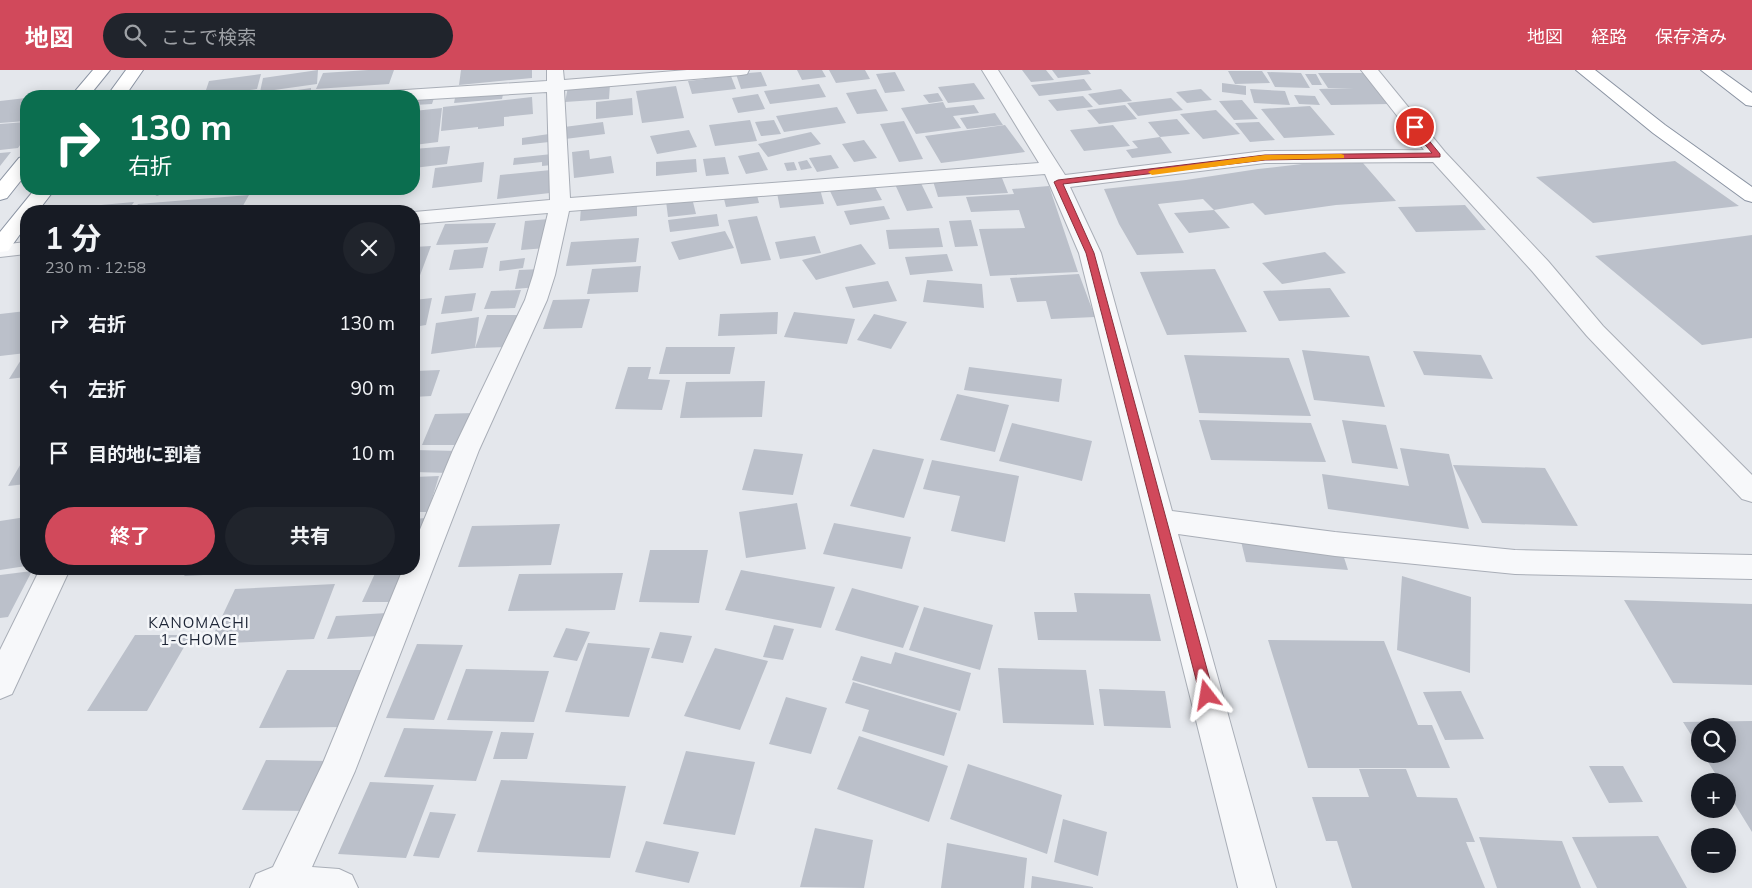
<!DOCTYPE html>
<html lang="ja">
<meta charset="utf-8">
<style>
:root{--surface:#171b24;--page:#20242c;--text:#f1f3f6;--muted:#9ea1a6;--accent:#d1495b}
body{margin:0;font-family:Mulish,"Noto Sans JP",sans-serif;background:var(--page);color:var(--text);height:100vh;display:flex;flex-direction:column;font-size:19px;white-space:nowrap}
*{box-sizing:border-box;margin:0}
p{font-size:16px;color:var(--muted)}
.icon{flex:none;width:28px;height:28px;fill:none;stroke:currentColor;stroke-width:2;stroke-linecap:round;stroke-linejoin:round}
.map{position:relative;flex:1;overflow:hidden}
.panel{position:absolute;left:20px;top:135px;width:400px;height:370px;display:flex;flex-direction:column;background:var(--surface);border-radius:20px;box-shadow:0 2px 12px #0003}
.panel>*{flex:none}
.hud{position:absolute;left:20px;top:20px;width:400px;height:105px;border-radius:20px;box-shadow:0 2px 12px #0003;background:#0b6e4f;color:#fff;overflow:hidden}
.fabs{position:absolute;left:1691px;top:648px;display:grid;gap:10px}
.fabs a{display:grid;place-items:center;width:45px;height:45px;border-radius:50%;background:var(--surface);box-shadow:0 2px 12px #0003;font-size:25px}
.pin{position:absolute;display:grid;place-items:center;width:42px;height:42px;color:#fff;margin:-21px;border:2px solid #fff;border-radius:50%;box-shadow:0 1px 5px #0007}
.me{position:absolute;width:55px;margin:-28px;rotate:346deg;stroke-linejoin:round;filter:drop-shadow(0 0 4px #0008)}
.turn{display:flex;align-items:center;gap:18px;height:105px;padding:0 25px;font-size:22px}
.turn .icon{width:65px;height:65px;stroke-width:2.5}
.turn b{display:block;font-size:35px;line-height:42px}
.round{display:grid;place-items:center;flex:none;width:52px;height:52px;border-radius:26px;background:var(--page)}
.head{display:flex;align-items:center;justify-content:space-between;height:85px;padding:0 25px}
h1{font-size:30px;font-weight:700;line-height:38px}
.button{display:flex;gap:10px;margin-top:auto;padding:10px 25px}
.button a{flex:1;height:58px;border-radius:30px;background:var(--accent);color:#fff;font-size:20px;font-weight:700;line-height:58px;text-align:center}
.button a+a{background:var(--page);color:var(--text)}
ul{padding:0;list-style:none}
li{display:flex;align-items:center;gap:15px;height:65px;padding:0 25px}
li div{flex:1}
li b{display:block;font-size:19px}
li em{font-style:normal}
header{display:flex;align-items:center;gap:30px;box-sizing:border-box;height:70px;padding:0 25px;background:var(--accent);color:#fff}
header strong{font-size:24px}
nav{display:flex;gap:28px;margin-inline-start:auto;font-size:18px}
.search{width:350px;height:45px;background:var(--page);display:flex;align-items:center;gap:12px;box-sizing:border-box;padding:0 18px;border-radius:28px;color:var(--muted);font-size:19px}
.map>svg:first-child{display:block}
.building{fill:#bbc0ca}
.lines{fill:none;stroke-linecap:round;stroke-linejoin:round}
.minor-casing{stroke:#a9aeb7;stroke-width:2}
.highway-casing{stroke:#8b94a3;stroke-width:2}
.minor{fill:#f7f8fa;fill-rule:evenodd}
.highway{fill:#fff;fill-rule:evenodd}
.route{fill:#d1495b;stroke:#882f3b}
.slow{fill:#f59e0b}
.labels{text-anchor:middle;stroke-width:5;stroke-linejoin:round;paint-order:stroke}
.neighbourhood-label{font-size:15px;letter-spacing:1px;fill:#1d2536;stroke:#f4f6f9}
</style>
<header>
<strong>地図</strong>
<div class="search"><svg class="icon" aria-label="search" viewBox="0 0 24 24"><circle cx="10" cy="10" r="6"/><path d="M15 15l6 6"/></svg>ここで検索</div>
<nav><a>地図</a><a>経路</a><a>保存済み</a></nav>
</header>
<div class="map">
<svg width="1752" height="818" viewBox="0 0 1752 818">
<rect width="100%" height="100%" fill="#e4e7ec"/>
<path class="building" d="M318,0L317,14L260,22L263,8Z
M368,0H394L389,14L316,19L323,3Z
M461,0H532V8L459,15Z
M797,0H822L826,7L802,10Z
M829,0H865L870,9L836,13Z
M1022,0H1046L1054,10L1031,12Z
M1052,0H1088L1091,4L1058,8Z
M1228,1H1262L1270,13L1235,14Z
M761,2L767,16L741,19L736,4Z
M895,2L905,21L885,23L876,4Z
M1267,2L1301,3L1310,18L1275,17Z
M1318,3H1365L1389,34L1331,35L1319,19L1354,18H1328Z
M261,4L257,19L204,26L209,11Z
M1305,4H1316L1322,15H1312Z
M731,6L736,19L692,24L688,11Z
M1084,9L1092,20L1039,26L1031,15Z
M974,13L985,29L948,33L938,17Z
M1222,13L1246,16V25L1222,22Z
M610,14L609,29L565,32L568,17Z
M819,14L826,27L770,34L764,21Z
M676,16L684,48L642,53L636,21Z
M311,18V26H265L264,25Z
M876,19L888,41L857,44L846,23Z
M1121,19L1132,31L1099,35L1088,24Z
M1201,19L1212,30L1187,33L1176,22Z
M1250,19L1285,21L1290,35L1254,33Z
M504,20L502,29L454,33L456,23Z
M938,23L943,31L929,33L923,25Z
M758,24L765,39L738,43L732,28Z
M435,25L432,34L414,35V26Z
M1294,25L1315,26L1320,35L1299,34Z
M1083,26L1093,37L1057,41L1048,30Z
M532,27L533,44L504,47V56L478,59V57L441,61L443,37Z
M26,28V51L0,53V31Z
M632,28L633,45L596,49V32Z
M1171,28L1183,40L1138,46L1127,33Z
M1242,30L1258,49L1234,50L1219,31Z
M943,32L946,38L974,35L979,43L953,46L961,58L916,64L901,38Z
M1125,35L1137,49L1099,54L1087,40Z
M1310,36L1335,65L1284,68L1261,39Z
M837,37L846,53L784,62L776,46Z
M442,38L438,72L414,75V41Z
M1216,40L1240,64L1203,69L1180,44Z
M995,43L1003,55L967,59L960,48Z
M1177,49L1190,64L1160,67L1172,83L1132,88L1126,80L1138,78L1132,71L1160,67L1148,52Z
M750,50L757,71L715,76L709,55Z
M774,50L781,64L761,66L755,52Z
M904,51L923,89L899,92L880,54Z
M26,52V67L18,78L0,80V54Z
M603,52L605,64L565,69L564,57Z
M1259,52L1275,70L1250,72L1235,53Z
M1005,55L1025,82L941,93L925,66Z
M1113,55L1130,76L1084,81L1070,60Z
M689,60L697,77L657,84L650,66Z
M811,62L821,74L768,87L758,74Z
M549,64V72L522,75V68Z
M864,70L877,88L854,92L842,74Z
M450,76L447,94L414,98V79Z
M589,80L590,89L611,86L614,103L574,108L572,82Z
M11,82L0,96V83Z
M759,82L768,100L746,104L738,86Z
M552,84V95L542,96V92L513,95L514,88Z
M831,85L839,98L817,102L809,88Z
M725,87L729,104L706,106L703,89Z
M696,89L697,102L656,106V92Z
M807,90L812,98L801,100L798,92Z
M1675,91L1739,136L1593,153L1536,107Z
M484,92L482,112L432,118L435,98Z
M794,92L797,100L787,101L784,93Z
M1363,93L1396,131L1336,135L1265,145L1253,133L1214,140L1203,129L1158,134L1184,183L1137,185L1119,154L1104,119L1186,110L1258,99L1302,94Z
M551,100L550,123L497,129L500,105Z
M1000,103L1008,123L938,127L932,108Z
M919,109L933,138L907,141L894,112Z
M874,115L882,130L837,136L830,121Z
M1049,116L1078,202L990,206L979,159L1025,158L1019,140L971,142L966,127L1014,124L1012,119Z
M146,119H175L157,126Z
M820,119L824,134L780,138L777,123Z
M756,121L759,133L726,137L723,125Z
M249,125L240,141H133L138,134Z
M692,128L696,144L668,147L666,131Z
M637,131V146L580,151L581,137Z
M134,132L128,141H76L79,137Z
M1465,135L1486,160L1416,162L1398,137Z
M884,136L890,149L850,155L844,141Z
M1214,140L1230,158L1189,163L1174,143Z
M717,144L719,156L670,162L668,150Z
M757,146L771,190L741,194L728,150Z
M549,149L546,178L521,180L525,151Z
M971,150L978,176L955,177L949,151Z
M496,153L488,173L436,175L445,154Z
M939,158L943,177L889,179L886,160Z
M725,161L734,178L679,190L671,172Z
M1752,165V268L1702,275L1595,186Z
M815,166L821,183L780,189L775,172Z
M639,168L636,192L566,196L571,172Z
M861,174L876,194L816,210L802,190Z
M431,176L416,216H414V177Z
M488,177L483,198L449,200L454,180Z
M1325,182L1346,203L1282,214L1262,193Z
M947,184L953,201L910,205L905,187Z
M525,188L523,198L499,201L500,191Z
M641,196L638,222L587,224L592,199Z
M541,199L537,217L515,219L519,200Z
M1215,199L1247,262L1167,265L1140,202Z
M1079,204L1095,247L1051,249L1046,231L1017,232L1010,208Z
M927,210L982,214L984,238L923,232Z
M888,211L897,231L853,238L845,217Z
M1330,218L1350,247L1279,251L1263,221Z
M521,220L515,238L484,239L491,221Z
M476,223L472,241L441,244L445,226Z
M432,228L426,255L414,257V230Z
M590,229L582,258L543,259L553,230Z
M26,241V254L23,259H26V283L0,286V244Z
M778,242L777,264L718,266L720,244Z
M794,242L855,249L847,274L784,267Z
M874,244L907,252L891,279L857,270Z
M487,245H519L507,277L475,278Z
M479,247L475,278L431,284L436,253Z
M666,277H735L730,304H659Z
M1302,280L1369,286L1385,337L1314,330Z
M1413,281L1481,285L1493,309L1424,305Z
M24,285H26V307L9,309Z
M1184,285L1289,288L1311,346L1199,343Z
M628,297H651L648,309L670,310L662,340L615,339Z
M969,297L1062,309L1059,332L964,320Z
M440,300L431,326L414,327V301Z
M765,311L762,347L680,348L686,312Z
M957,324L1009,335L995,382L940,370Z
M475,343L463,375H422L435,344Z
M1199,350L1311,353L1326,392L1211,390Z
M1342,350L1386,355L1398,399L1352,393Z
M1012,353L1092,371L1082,411L999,391Z
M1400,378L1449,384L1469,459L1328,439L1322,404L1409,416Z
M754,379L803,384L793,425L742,420Z
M873,379L924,389L904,448L850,436Z
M414,380L459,381L449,403L414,402Z
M23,390H26V414L8,416Z
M932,390L1019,406L1005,472L951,461L960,426L923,419Z
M1453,395L1545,398L1578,456L1482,453Z
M439,406L428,442H414V407Z
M797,433L806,479L746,488L739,442Z
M26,447V496L0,500V451Z
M426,448L414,484V449Z
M834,453L911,467L902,499L823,484Z
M560,454L551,495L458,497L472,456Z
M1240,467L1340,475L1348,500L1246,492Z
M650,480H708L699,533L639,532Z
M188,499H264L262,502L184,506Z
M377,499H408L394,532H362Z
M741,500L835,517L821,558L725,540Z
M32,501L8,547L0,548V505Z
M623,503L615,540L508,541L519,504Z
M1402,506L1471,527L1470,603L1397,580Z
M335,514L314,569L209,574L235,519Z
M852,518L919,536L903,578L835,560Z
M1074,523L1150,524L1161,571L1038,570L1034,542H1077Z
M1624,530L1752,534V615L1673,613Z
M924,537L993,555L980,600L909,580Z
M387,543L379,566L327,569L336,546Z
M774,555L794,559L783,590L763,587Z
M566,558L590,562L577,591L553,587Z
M660,562L692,566L683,593L651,588Z
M135,565H191L147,641H87Z
M1268,570L1384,571L1418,655H1432L1450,698H1308Z
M588,573L650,578L629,647L565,642Z
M417,574L463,575L434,650L386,648Z
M715,578L768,591L740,660L684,646Z
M895,582L971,603L960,641L852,610L861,586L891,594Z
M998,598L1086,600L1094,655L1003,653Z
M466,599L549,601L534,652L447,650Z
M287,600H366L343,657L259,658Z
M853,612L957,643L944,686L862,661L869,640L845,633Z
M1099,619L1165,621L1171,658L1104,656Z
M1461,621L1484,669L1445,670L1423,622Z
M786,627L827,638L811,684L769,674Z
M1752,651V762L1728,723V711H1720L1703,684H1728V656H1700V679L1683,652Z
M404,658L493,661L476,711L384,707Z
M501,662L534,663L527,689H493Z
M859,666L948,696L929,752L837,719Z
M686,681L755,692L735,765L663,754Z
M266,690L329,691L308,741L242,740Z
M968,694L1062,725L1047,784L950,749Z
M1589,696H1623L1643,732L1609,733Z
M1359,699H1406L1417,727L1457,728L1475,772H1466L1485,818H1352L1337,771H1326L1312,727H1369Z
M501,710L626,716L610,788L477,782Z
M370,712L434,715L406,788L338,784Z
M430,742L456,744L439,788L413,786Z
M1063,749L1107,762L1098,806L1054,792Z
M815,758L873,770L864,818L800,817Z
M1658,766L1687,818H1597L1572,767Z
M1479,767L1562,771L1581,818H1497Z
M646,771L699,782L689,813L635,802Z
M947,773L1027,788L1024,818H941Z
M1032,806L1093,817V818H1031Z"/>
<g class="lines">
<g class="minor-casing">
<path id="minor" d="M547,0H563L564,10L687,0H749L747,4L741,5L564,20L570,128L1039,93L982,0H998L1065,105L1265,81L1424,80L1361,0H1378L1445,82L1548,191L1603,256L1752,405V432L1742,429L1587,266L1532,201L1433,92L1265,93L1070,117L1101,183L1172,441L1335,462L1515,480L1752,485V509L1515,504L1335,486L1178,464L1276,818H1238L1079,183L1045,104L569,141L555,205L547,230L479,380L355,701L312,797L339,799L352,805L358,818H250L256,804L273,797L323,693L403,499H414V474L453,380L525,230L533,205L548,143L414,154V142L550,130L547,22L414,30V26H381L384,22L390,21L547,11Z
M26,172V184L0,187V175Z
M40,499H70L12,624L0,629V580Z"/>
</g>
<g class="highway-casing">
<path id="highway" d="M93,0H110L89,26H71Z
M126,0H143L125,26H107Z
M1576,0H1595L1665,55L1752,117V132L1745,130L1653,63Z
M1701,0H1720L1752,23V36L1746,35Z
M26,86V104L7,128L0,130V111L19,88Z
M35,119H55L38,141H26V156L8,181L0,182V162Z"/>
</g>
<use href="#minor" class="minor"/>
<use href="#highway" class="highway"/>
</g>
<path class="route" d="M1412,56H1417L1440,84V87L1265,90L1063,114L1094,183L1214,625L1212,629L1207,631L1202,629L1200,625L1086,183L1054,112L1058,110L1265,85L1432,83L1412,59Z"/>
<path class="slow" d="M1341,84L1344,85V88L1265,90L1152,105L1148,102L1152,100L1265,85Z"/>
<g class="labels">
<g class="neighbourhood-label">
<text x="199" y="558">KANOMACHI<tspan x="199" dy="17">1-CHOME</tspan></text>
</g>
</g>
</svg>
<div class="fabs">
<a><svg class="icon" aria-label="search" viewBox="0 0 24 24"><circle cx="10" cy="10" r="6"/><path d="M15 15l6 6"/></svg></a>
<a>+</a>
<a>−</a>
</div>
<div class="pin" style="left:1415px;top:57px;background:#d93025"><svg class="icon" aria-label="arrive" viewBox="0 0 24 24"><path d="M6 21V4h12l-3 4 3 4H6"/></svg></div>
<svg class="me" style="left:1207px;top:625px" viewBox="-20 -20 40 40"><path d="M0-17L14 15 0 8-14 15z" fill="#d1495b" stroke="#fff" stroke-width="4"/></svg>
<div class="hud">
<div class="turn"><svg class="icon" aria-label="right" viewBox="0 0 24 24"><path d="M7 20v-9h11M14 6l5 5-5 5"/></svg><div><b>130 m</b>右折</div></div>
</div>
<section class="panel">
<div class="head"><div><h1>1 分</h1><p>230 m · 12:58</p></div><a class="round"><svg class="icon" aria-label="close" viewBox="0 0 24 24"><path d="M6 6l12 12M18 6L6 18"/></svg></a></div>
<ul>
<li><svg class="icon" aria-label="right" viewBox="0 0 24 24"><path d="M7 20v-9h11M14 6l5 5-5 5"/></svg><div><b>右折</b></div><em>130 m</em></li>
<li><svg class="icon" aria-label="left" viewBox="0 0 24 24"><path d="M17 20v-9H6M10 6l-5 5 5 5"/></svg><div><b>左折</b></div><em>90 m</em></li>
<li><svg class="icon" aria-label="arrive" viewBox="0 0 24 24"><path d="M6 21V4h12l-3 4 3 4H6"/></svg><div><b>目的地に到着</b></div><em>10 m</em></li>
</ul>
<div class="button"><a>終了</a><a>共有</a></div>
</section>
</div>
